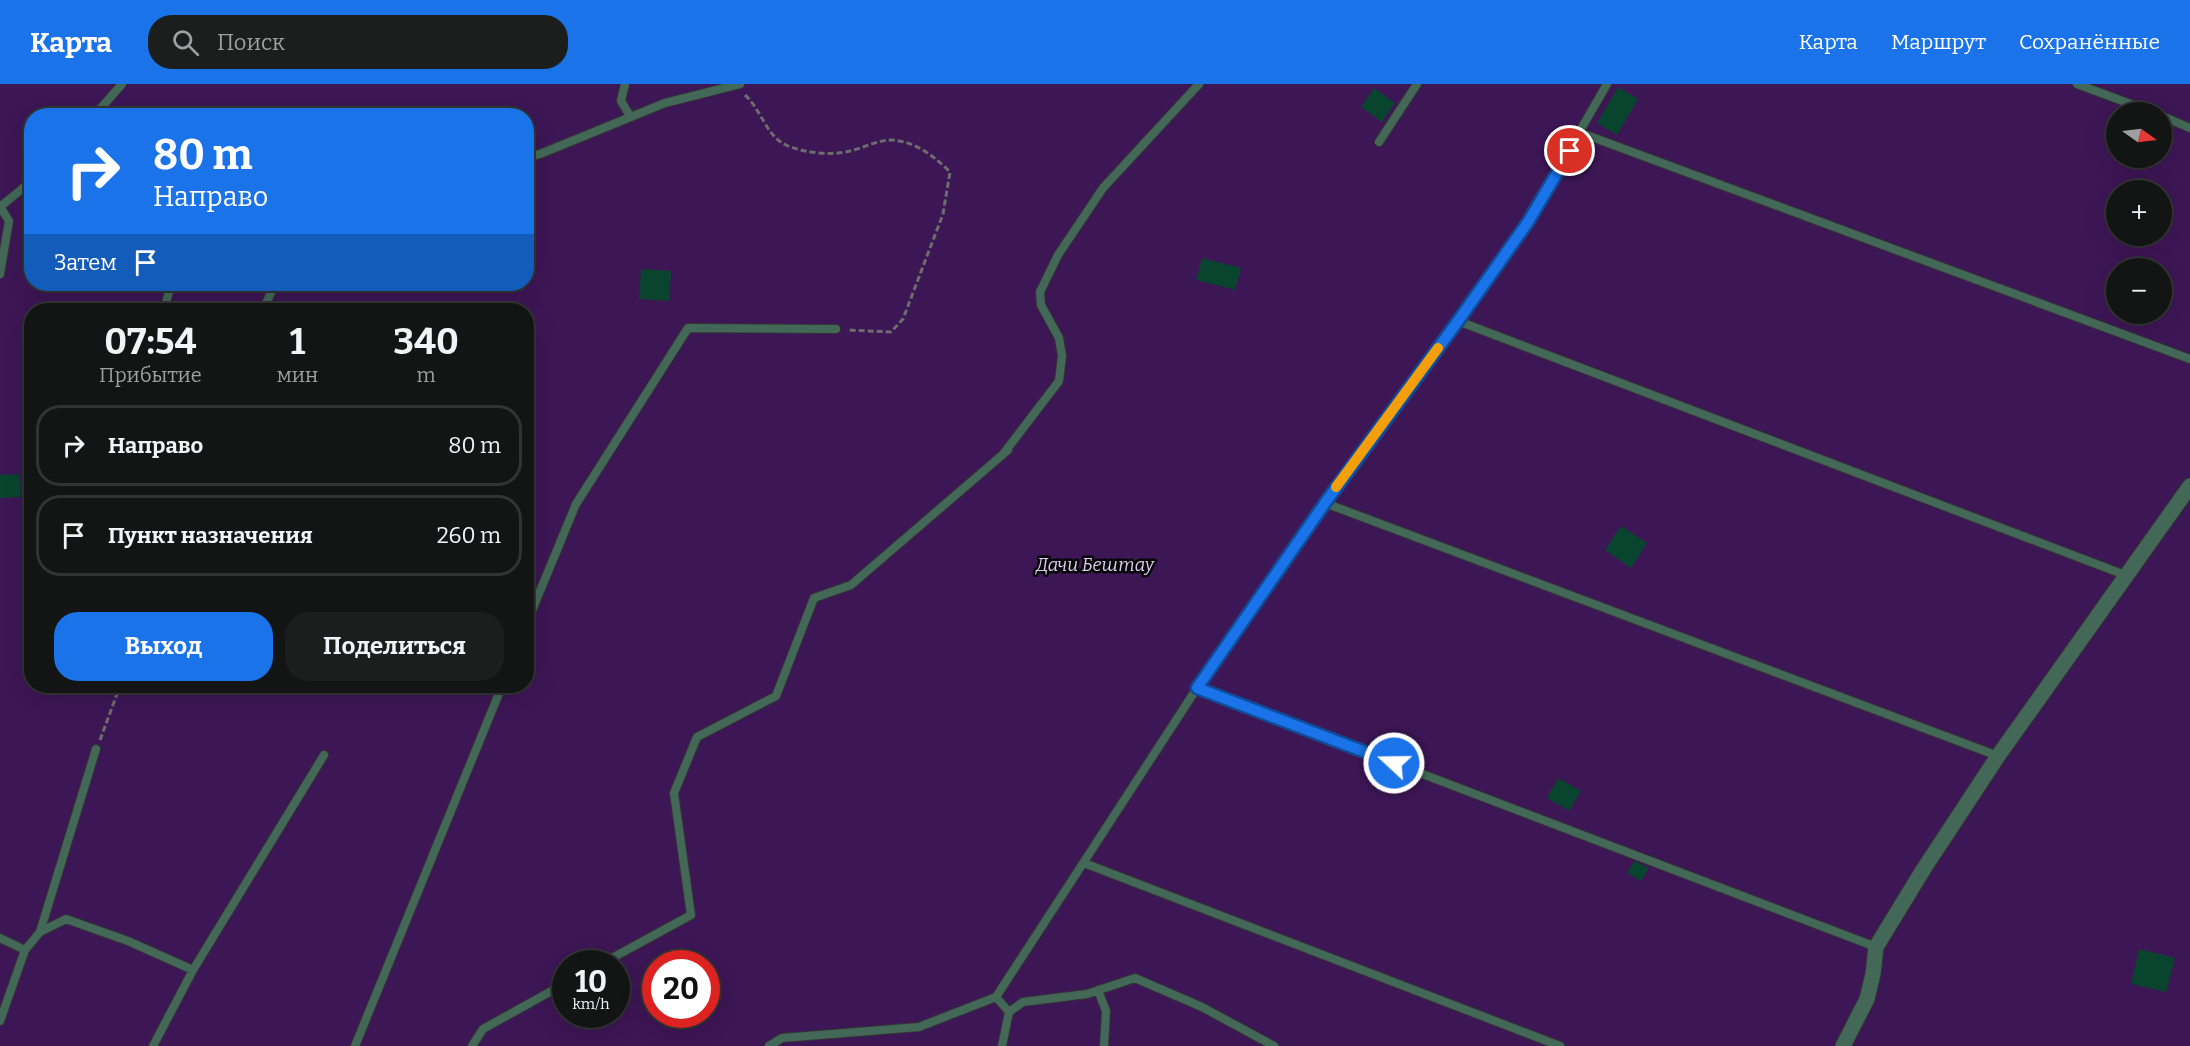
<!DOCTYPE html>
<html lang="ru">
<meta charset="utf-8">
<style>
:root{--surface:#131514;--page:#1c1e1d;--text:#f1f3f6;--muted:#9d9fa0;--line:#323434;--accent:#1a73e8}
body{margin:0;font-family:Bitter,serif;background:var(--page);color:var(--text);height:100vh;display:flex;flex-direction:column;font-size:22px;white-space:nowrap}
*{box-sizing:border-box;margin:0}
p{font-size:20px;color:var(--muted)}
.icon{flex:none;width:33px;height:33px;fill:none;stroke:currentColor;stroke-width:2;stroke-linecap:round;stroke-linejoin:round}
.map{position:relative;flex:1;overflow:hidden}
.panel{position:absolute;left:24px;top:219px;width:510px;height:390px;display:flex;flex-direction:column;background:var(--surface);border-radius:24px;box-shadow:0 6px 24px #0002,0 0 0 2px var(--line)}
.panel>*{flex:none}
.guide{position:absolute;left:24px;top:24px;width:510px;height:183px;border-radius:24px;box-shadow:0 6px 24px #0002,0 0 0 2px var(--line);background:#1a73e8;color:#fff;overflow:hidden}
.needle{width:39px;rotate:104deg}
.buttons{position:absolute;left:2106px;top:18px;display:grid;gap:12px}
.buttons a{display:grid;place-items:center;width:66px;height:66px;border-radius:50%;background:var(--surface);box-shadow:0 6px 24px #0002,0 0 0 2px var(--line);font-size:30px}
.speed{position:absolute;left:552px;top:866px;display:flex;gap:12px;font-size:30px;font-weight:700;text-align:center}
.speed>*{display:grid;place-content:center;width:78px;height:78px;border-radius:50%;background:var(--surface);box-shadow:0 6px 24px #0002,0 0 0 2px var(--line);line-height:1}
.speed small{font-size:15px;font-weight:400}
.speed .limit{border:9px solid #d22;background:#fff;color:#111}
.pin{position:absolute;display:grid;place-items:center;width:51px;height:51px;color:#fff;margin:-26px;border:3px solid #fff;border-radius:50%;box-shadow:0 2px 6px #0007}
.me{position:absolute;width:66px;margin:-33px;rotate:291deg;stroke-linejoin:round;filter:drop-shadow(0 0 4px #0008)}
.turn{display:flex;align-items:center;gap:21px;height:126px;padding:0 30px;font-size:27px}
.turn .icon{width:78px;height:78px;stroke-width:2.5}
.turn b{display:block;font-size:42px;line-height:51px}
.then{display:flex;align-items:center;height:57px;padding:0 30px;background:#0003;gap:12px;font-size:22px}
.eta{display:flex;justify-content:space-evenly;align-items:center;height:102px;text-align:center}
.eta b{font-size:36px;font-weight:700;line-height:42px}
.button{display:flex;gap:12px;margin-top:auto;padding:12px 30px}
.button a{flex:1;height:69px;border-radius:24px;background:var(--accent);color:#fff;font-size:24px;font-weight:700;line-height:69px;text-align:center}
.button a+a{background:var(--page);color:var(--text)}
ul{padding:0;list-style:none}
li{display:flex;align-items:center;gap:18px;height:81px;margin:0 12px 9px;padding:0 18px;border:3px solid var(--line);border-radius:24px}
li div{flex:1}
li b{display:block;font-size:22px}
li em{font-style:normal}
header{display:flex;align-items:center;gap:36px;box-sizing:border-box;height:84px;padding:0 30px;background:var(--accent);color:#fff}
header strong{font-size:28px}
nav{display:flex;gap:33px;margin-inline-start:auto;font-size:21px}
.search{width:420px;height:54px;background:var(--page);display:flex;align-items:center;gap:15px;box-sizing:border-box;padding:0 21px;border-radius:24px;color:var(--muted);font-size:22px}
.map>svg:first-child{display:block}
.green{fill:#3d1655;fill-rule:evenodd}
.building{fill:#09442f}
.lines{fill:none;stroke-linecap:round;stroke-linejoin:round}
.service-casing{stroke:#333634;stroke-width:10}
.minor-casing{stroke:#333634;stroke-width:17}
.path{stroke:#6b6e6c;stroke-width:3;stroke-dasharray:6 3;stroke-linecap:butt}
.service{stroke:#436857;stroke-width:8}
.minor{stroke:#436857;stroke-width:15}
.route-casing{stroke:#114b97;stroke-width:15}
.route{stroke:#1a73e8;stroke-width:10}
.slow{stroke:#f59e0b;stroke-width:10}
.labels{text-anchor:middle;stroke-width:5;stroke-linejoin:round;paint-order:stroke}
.park-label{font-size:18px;font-style:italic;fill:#dfcaf1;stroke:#050706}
</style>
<header>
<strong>Карта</strong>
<div class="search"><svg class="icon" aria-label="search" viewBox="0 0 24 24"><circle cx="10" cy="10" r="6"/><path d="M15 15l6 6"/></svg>Поиск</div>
<nav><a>Карта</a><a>Маршрут</a><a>Сохранённые</a></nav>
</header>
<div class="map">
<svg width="2190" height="962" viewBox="0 0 2190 962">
<rect width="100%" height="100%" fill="#191c1a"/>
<path class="green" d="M0,0H2190V962H0ZM2116,28H2162V74H2116ZM32,32H526V200H32ZM2116,106H2162V152H2116ZM2116,184H2162V230H2116ZM32,226H526V602H32ZM566,879H616V930H566ZM656,879H706V930H656Z"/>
<path class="building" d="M1618,3L1638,15L1617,51L1597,39Z
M1374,4L1395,19L1382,38L1361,23Z
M1202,174L1241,184L1235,206L1196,196Z
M641,185L671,187L669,217L639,215Z
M20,390L21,413L0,414V391Z
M1621,442L1647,459L1631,484L1605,466Z
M1558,694L1581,707L1569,727L1547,714Z
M1634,777L1649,784L1641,797L1627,789Z
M2139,865L2175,874L2166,908L2131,900Z"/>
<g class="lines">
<g class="service-casing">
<path id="service" d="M625,0L621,17L630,32
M2077,0L2152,28
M94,32L122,0
M2162,32L2190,44
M1581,49L2190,275
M1379,58L1417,0
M526,73L540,70L665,19L740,0
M22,105L32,96
M0,123L22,105L32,107
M0,190L9,137L1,124
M164,226L171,200
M263,226L275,200
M1458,237L2125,491
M1004,369L1059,297L1062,272L1059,254L1041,221L1040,208L1058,171L1103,104L1199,0
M1325,419L1998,672
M526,541L576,420L688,244L836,245
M1197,604L1876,863
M1084,779L1560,962
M40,848L96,665
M0,854L25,866
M603,879L691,831L674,709L697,653L776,612L814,514L851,501L1008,366
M1098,906L1106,927L1104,962
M996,913L1009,928L1002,962
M1009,928L1023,918L1087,910L1135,894L1202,923L1274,962
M0,937L25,866L40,848L66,835L128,857L193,886
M153,962L193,886L324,671
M355,962L502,602
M472,962L483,945L566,899
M769,962L782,954L919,943L996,913L1197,604L1325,419L1458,237L1528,137L1607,0"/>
</g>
<g class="minor-casing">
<path id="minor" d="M1843,962L1867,915L1873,890L1876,863L1923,786L1998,672L2190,402"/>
</g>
<path class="path" d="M745,11C761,25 766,52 786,61C804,69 832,72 850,67C863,64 878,56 891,56C915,57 934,72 950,88L943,130L903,235L891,248L847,246
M100,656L120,602"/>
<use href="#service" class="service"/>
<use href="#minor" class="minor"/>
</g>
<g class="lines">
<g class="route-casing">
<path id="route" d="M1394,679L1197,604L1325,419L1458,237L1528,138L1570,67"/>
</g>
<use href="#route" class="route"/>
<path class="slow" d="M1336,403L1438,264"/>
</g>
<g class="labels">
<g class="park-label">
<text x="1095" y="487">Дачи Бештау</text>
</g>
</g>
</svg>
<div class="buttons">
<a><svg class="needle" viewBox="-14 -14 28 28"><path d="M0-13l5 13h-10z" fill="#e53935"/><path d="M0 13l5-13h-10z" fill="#9d9fa0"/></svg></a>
<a>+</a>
<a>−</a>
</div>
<div class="speed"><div>10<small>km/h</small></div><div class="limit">20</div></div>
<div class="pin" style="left:1570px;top:67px;background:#d93025"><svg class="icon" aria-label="arrive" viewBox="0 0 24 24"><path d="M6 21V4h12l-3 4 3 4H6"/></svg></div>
<svg class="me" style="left:1394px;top:679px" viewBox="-20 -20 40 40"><circle r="17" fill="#1a73e8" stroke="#fff" stroke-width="3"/><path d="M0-11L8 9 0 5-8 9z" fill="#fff"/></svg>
<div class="guide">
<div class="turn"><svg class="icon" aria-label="right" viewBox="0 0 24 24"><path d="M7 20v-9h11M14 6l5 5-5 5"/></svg><div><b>80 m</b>Направо</div></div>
<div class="then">Затем<svg class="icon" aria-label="arrive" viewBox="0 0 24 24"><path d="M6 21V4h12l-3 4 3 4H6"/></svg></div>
</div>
<section class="panel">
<div class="eta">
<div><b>07:54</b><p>Прибытие</p></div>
<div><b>1</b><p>мин</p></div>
<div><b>340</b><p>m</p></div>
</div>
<ul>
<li><svg class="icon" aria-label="right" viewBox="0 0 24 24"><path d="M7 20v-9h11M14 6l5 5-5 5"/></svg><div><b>Направо</b></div><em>80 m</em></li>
<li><svg class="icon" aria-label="arrive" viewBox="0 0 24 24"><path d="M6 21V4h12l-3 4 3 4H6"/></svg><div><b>Пункт назначения</b></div><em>260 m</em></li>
</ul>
<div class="button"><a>Выход</a><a>Поделиться</a></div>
</section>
</div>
